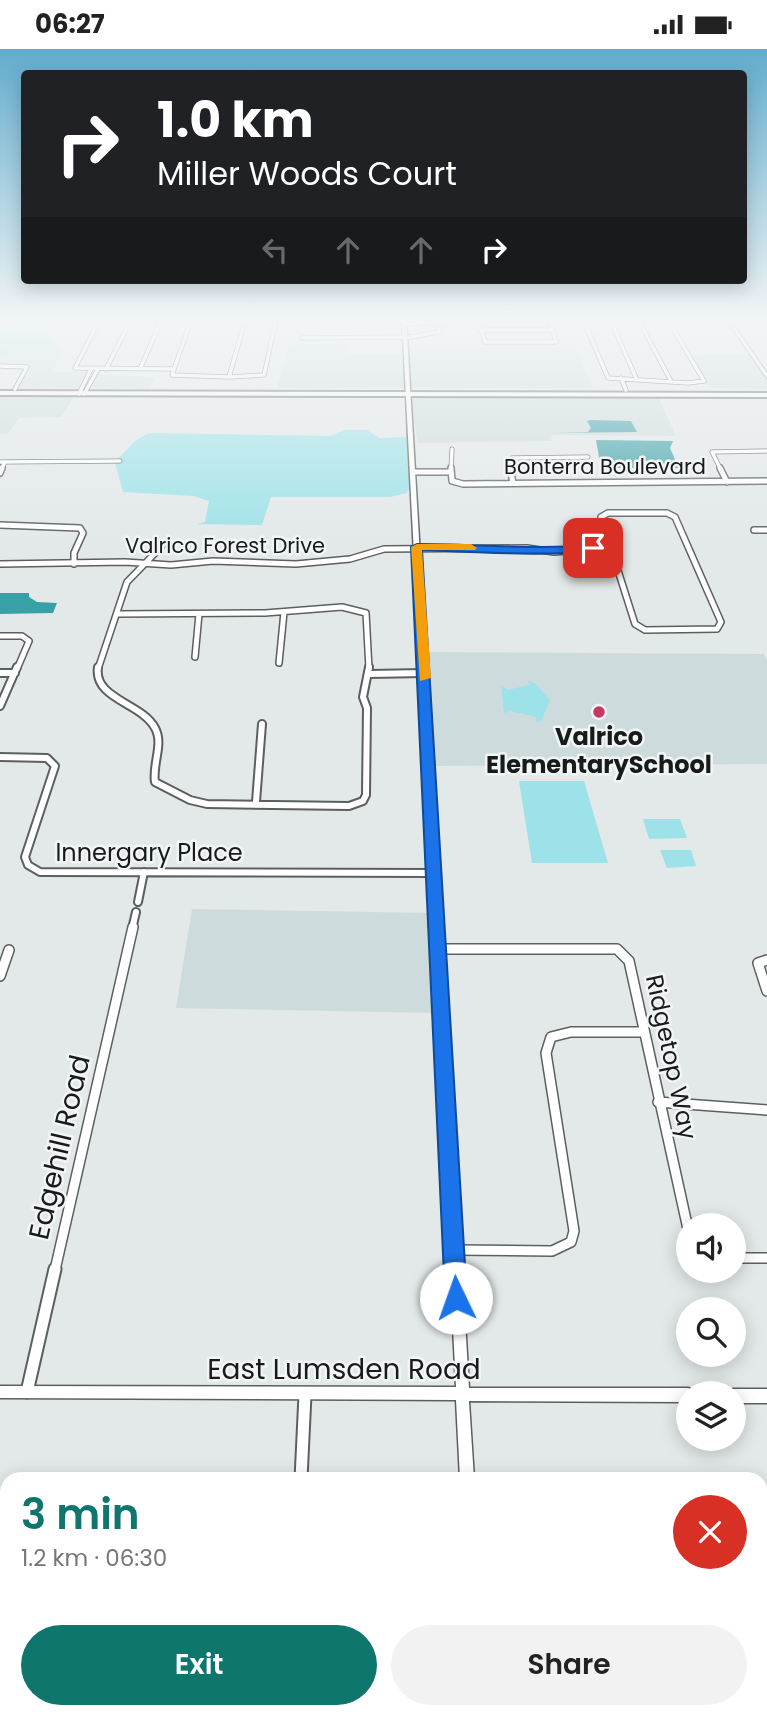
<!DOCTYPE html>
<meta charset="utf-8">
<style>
:root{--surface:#fff;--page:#f2f2f2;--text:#222;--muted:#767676;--accent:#0f766e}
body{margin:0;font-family:Poppins,sans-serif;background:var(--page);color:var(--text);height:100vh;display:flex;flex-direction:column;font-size:26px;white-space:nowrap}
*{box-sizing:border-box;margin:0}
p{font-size:23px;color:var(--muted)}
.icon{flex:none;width:38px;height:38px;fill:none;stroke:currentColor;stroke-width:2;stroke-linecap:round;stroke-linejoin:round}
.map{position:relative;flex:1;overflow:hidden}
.side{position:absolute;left:0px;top:1423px;width:768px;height:247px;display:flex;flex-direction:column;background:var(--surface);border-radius:21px 21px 0 0;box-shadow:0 4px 18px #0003}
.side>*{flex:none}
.hud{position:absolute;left:21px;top:21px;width:726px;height:214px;border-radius:7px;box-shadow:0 4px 18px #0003;background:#202124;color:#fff;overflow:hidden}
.controls{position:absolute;left:676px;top:1164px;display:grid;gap:14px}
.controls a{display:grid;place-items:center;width:70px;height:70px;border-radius:50%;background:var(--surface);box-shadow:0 4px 18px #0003;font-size:35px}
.pin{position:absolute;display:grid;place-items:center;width:60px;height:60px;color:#fff;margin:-30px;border-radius:14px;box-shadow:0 4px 10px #0006}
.me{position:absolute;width:77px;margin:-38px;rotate:357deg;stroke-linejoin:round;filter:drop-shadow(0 0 5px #0008)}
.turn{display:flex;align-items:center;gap:24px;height:147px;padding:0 21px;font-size:32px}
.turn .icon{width:91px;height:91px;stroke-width:2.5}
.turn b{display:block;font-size:49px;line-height:60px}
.lanes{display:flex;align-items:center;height:66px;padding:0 21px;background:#0003;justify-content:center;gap:35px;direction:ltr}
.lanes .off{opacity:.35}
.round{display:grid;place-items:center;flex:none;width:74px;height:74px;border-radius:37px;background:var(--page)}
.head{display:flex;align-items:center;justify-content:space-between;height:119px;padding:0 21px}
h1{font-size:42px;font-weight:600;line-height:52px;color:var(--accent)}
.primary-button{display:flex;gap:14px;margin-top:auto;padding:14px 21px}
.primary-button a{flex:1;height:80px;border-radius:42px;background:var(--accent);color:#fff;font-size:28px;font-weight:600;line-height:80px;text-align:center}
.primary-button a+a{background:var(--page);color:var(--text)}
.status{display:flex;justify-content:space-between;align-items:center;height:49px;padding:0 35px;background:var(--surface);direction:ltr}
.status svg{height:19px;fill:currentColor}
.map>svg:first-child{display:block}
.built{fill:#cedbdc}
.green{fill:#9ce2e8}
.water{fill:#3aa0a8}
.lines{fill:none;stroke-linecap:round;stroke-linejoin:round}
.minor-far4-casing{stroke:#5c5f60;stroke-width:5}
.minor-far3-casing{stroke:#5c5f60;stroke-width:8}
.minor-far2-casing{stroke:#5c5f60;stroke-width:10}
.minor-far1-casing{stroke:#5c5f60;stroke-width:12}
.minor-casing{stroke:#5c5f60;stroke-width:15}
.tertiary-casing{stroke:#5c5f60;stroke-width:3}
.trunk-casing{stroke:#5c5f60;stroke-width:4}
.minor-far4{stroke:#fff;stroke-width:3.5}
.minor-far3{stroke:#fff;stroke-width:5}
.minor-far2{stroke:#fff;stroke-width:6}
.minor-far1{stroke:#fff;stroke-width:9}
.minor{stroke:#fff;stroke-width:11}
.tertiary{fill:#fff;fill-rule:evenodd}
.trunk{fill:#fff;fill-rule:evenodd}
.route{fill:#1a73e8;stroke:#114b97;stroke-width:2}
.slow{fill:#f59e0b}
.poi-dot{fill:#c8395f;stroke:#f1f5f5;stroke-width:2.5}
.labels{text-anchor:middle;stroke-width:5;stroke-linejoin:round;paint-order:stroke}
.far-street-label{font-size:21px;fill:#191a1a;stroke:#f1f5f5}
.poi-label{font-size:24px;font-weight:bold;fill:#191a1a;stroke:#f1f5f5}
.street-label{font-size:24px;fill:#191a1a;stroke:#f1f5f5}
.near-street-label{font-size:28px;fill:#191a1a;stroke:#f1f5f5}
</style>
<div class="status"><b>06:27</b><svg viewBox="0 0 49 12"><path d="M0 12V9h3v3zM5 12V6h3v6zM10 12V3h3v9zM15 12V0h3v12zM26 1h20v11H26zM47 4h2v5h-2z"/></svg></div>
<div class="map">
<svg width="767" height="1668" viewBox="0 0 767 1668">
<rect width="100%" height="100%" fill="#e3e8e8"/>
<path class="built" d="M289,295H350L346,304L404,305L405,339H277Z
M64,298L52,323H88L80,339H18L31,320L0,316V306H9L14,299Z
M408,299H576L593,339H417L411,337Z
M750,305L767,329V340L709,339L691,306Z
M99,323L102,326L156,328L150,339H90Z
M0,347H69L73,349L61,368L19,369L7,385H0Z
M418,347H658L676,387L552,386L551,392L418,394L411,354L412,349Z
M426,603L764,605L767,612V715L435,717Z
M192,860L431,864L437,964L176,959Z"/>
<path class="green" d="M0,282L43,283L59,298L15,299L9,306H0Z
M344,381H367L379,389L410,388L411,438L406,444L390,448H271L262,476L197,475L205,473L209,452L194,447L123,443L115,414L122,412H116L136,391L149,384L330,387Z
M527,631L536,635L550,651L541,672L536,674V668L510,662L504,664L501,636L507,641L530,636Z
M519,732H584L608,814H532Z
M643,770H680L687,789L649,790Z
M660,801H691L696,817L667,819Z"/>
<path class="water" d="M590,371L631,372L637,383L552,384L588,383L591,379L587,372Z
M596,391L673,392L670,399L679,419H601Z
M0,544H29V548L37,553L57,554L53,564L0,565Z"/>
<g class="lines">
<g class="minor-far4-casing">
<path id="minor-far4" d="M0,270L191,271L172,326L229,328
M100,270L75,319L174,320
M259,270L276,271L264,326L229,328L245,272Z
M549,270L556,293H485L478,271L598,268L668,271L704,332L688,334L608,329L583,270
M610,270L636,329
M638,270L671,332
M404,275L452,273
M734,279L767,327
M479,281H553
M302,289L405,288
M405,289L439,283L438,269
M0,317L27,318L15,340
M106,320L132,269
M140,320L162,270
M621,329L626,341
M79,345L91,320
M84,345L98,320
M0,413L120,412
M1,421L5,413
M451,421L452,400
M511,421L509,413L512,409L588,408
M721,421L712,403L767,402"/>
</g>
<g class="minor-far3-casing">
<path id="minor-far3" d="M451,419L452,432L463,435L767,432
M510,419L513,434
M720,419L727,433
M413,423H451
M0,424L2,419
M608,464H667L675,468L721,573L717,580L645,581L635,575L601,468Z
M0,476L80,479L83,484L74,504V515
M754,481H767
M0,515L125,513L171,516L213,512L296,515L350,510L384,500L527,499L554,503L609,499
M117,565L265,564L342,558L366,564L369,620
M0,587H22L29,592L17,620
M195,608L199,565
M279,614L284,563
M98,620L127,533L162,497"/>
</g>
<g class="minor-far2-casing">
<path id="minor-far2" d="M98,618C93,650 142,654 155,679C164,695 152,715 155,733L190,751L207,755L349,757L363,752L366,746L367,659L363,648L369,618
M0,624H15
M369,625L424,624
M0,657L17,618
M0,708L47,709L55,717L25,808L28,816L40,823L434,824
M256,753L262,675
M138,853L144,823
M132,880L136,863"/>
</g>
<g class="minor-far1-casing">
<path id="minor-far1" d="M438,900H617L629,912L688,1180
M767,911L758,914L767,942
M0,927L9,901
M658,1053L767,1061
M454,1201L552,1202L571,1193L574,1182L546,1004L551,988L571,983H643
M733,1209H767
M55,1221L133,878"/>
</g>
<g class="minor-casing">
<path id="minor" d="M27,1343L55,1220
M301,1430L305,1346
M761,1478L767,1487
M614,1662L616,1668
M49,1668L63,1662"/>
</g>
<g class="tertiary-casing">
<path id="tertiary" d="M402,269H406L469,1339H688L693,1341L694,1344H688V1353L469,1352L474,1430H460L456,1351L0,1349V1337L456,1338Z
M733,1340H767V1354H733V1344H728Z
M474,1662H490V1668H474Z"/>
</g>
<g class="trunk-casing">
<path id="trunk" d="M0,342L767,344V348L0,346Z"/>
</g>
<use href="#minor-far4" class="minor-far4"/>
<use href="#minor-far3" class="minor-far3"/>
<use href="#minor-far2" class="minor-far2"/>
<use href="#minor-far1" class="minor-far1"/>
<use href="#minor" class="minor"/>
<use href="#tertiary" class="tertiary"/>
<use href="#trunk" class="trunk"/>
</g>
<linearGradient id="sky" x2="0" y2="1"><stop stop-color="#62acce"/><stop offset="0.54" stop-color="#f2f5f5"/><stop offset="1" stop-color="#f2f5f5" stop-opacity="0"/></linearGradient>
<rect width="767" height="502" fill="url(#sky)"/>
<path class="route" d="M417,495C475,495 535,501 593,496L598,499C583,510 451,502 422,501L467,1249L464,1257L456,1260L448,1257L445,1249L411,498Z"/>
<path class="slow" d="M471,495L477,499L475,501H422L431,629L420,632L411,498L417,495Z"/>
<circle class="poi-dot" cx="599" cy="663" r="7"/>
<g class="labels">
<g class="far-street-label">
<text x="605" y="425">Bonterra Boulevard</text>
<text x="225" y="504">Valrico Forest Drive</text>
</g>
<g class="poi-label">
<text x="599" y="696">Valrico<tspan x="599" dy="28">ElementarySchool</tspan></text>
</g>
<g class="street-label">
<text x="149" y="812">Innergary Place</text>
<text transform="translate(671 1008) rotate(78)" y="8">Ridgetop Way</text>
</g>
<g class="near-street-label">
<text transform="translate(59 1098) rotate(-77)" y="10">Edgehill Road</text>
<text x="344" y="1330">East Lumsden Road</text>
</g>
</g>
</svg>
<div class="controls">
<a><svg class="icon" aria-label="sound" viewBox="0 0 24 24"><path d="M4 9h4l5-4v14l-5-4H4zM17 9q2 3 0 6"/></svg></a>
<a><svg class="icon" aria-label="search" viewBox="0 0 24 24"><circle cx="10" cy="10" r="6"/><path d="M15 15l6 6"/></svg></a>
<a><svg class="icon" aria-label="layers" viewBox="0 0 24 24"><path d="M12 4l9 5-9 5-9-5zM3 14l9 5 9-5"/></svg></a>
</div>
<div class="pin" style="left:593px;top:499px;background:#d93025"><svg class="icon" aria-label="arrive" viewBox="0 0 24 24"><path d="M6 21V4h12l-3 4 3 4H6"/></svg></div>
<svg class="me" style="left:456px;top:1249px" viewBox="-20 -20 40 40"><circle r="19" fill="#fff"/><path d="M0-13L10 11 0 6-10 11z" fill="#1a73e8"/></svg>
<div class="hud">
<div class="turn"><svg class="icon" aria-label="right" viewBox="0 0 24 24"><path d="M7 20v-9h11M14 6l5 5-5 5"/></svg><div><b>1.0 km</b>Miller Woods Court</div></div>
<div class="lanes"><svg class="icon off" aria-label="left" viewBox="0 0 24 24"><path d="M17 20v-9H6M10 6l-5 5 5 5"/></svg><svg class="icon off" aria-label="ahead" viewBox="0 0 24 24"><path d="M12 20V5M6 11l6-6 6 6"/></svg><svg class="icon off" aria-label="ahead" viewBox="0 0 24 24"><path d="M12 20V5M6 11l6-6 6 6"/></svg><svg class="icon" aria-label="right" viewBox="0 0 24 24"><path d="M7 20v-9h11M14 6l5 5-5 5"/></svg></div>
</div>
<section class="side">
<div class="head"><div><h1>3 min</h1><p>1.2 km · 06:30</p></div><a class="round" style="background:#d93025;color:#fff"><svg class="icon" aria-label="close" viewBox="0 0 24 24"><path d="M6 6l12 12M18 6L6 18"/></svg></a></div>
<div class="primary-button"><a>Exit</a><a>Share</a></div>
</section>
</div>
